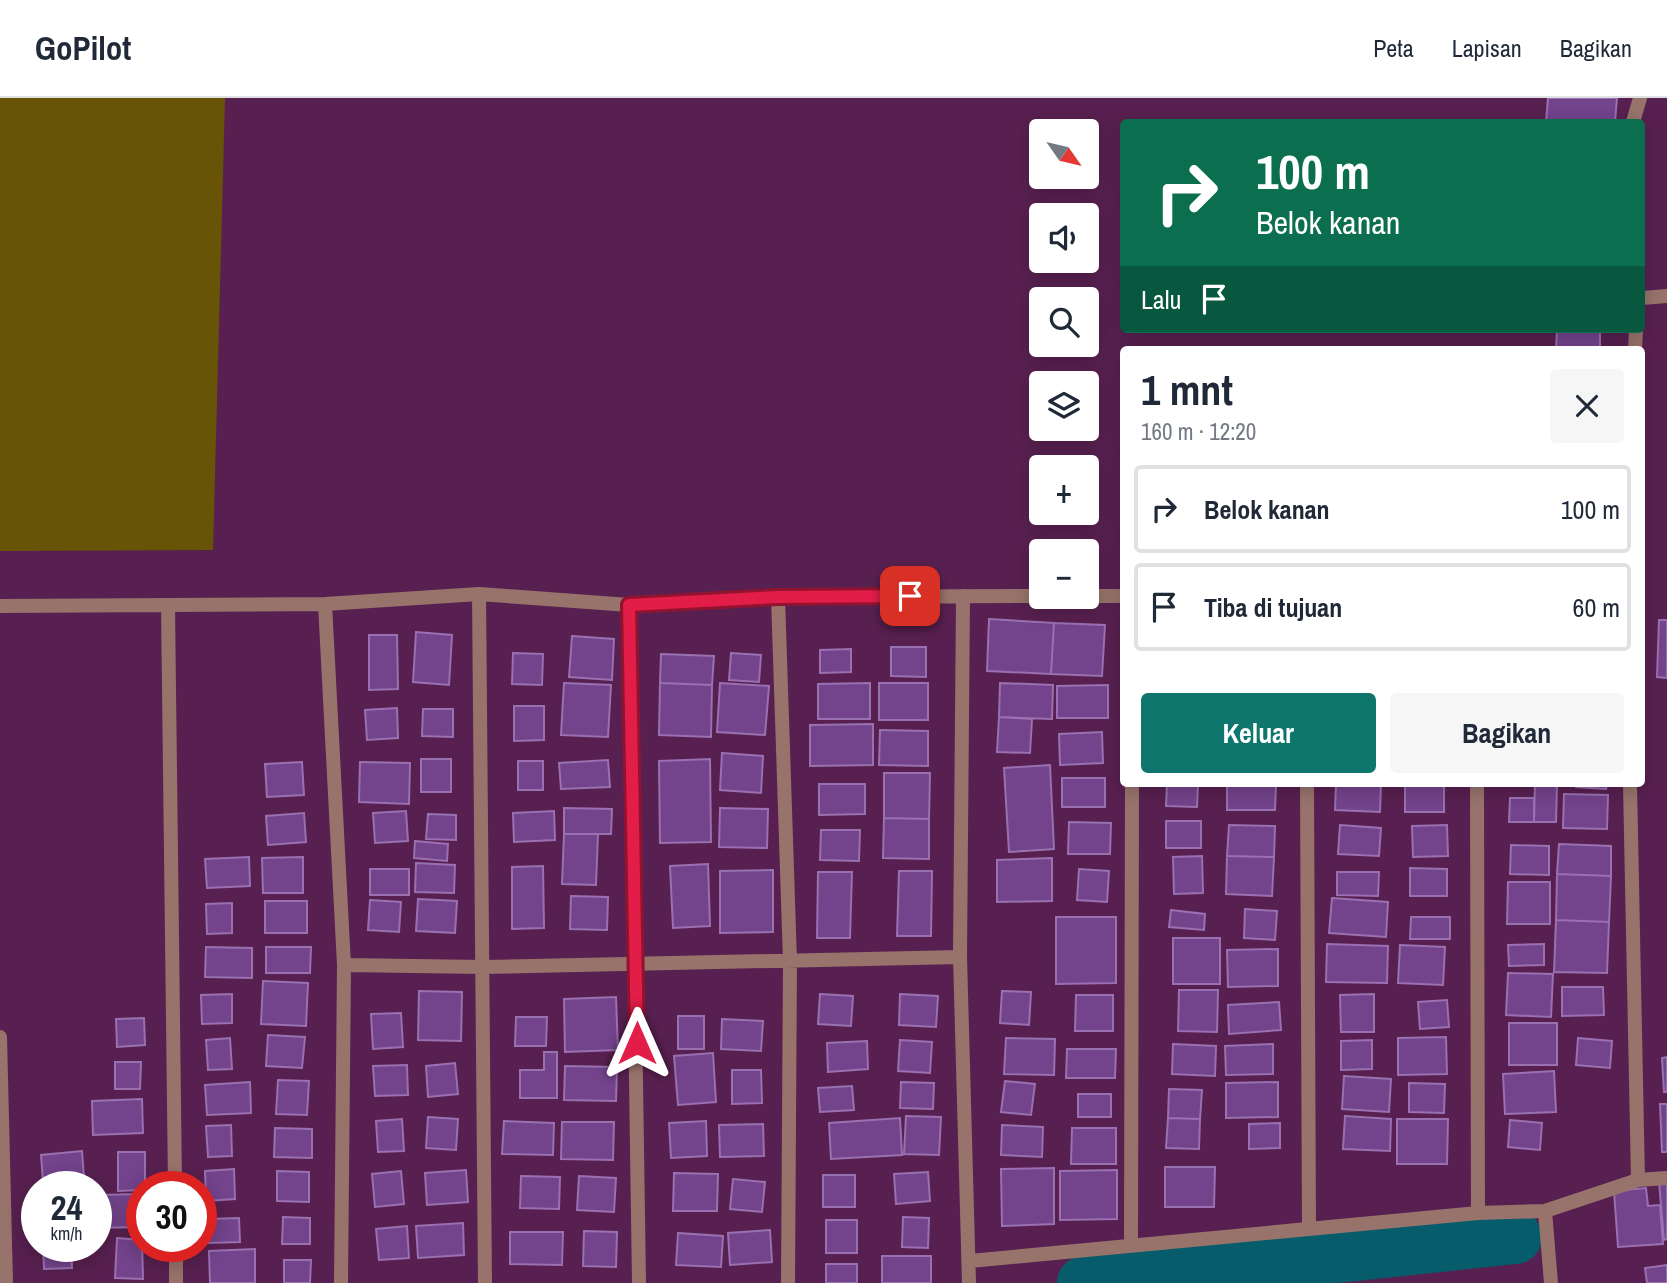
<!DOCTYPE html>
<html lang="id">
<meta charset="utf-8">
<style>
:root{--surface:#fff;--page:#f6f6f7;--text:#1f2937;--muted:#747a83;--line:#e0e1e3;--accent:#0f766e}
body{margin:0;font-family:"Archivo Narrow",sans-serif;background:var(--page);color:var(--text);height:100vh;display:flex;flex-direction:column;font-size:26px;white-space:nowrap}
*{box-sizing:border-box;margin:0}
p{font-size:23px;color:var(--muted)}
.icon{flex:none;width:38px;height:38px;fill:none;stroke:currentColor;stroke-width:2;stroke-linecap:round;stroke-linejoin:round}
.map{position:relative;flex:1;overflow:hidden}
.details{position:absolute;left:1120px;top:248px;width:525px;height:441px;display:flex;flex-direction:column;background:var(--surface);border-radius:7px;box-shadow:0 4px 18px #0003}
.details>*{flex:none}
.top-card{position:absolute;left:1120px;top:21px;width:525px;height:214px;border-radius:7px;box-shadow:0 4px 18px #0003;background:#0b6e4f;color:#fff;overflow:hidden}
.needle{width:46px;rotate:124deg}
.buttons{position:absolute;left:1029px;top:21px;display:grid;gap:14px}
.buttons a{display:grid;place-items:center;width:70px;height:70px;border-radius:7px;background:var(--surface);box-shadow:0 4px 18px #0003;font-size:35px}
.speed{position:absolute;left:21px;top:1073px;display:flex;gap:14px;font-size:35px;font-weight:700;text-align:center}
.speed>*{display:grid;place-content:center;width:91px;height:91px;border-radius:50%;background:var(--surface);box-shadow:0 4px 18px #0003;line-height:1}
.speed small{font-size:18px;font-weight:400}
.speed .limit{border:10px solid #d22;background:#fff;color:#111}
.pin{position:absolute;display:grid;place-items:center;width:60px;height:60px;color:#fff;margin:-30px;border-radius:14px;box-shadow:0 4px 10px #0006}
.me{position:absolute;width:77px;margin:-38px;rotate:0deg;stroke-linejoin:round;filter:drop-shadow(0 0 5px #0008)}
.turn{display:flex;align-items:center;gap:24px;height:147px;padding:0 21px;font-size:32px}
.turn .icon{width:91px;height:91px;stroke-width:2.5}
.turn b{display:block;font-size:49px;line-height:60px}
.then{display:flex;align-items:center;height:66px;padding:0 21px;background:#0003;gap:14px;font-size:26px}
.round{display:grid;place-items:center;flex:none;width:74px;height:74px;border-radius:7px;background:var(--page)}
.headline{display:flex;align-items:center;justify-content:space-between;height:119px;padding:0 21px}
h1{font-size:42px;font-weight:800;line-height:52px}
.primary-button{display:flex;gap:14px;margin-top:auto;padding:14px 21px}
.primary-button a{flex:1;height:80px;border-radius:7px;background:var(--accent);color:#fff;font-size:28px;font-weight:800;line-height:80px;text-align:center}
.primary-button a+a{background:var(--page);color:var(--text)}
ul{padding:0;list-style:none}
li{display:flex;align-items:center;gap:21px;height:88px;margin:0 14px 10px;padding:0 7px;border:4px solid var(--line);border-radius:7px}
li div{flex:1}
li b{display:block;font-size:26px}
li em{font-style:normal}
header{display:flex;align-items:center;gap:42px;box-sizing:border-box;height:98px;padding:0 35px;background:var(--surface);border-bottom:2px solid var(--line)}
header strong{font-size:33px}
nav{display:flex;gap:38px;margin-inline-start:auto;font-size:24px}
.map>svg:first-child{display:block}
.green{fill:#675406}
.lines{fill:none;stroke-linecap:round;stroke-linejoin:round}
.river{stroke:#065c6a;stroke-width:54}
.building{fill:#73438c;stroke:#9970b0;stroke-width:2}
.street{stroke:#97736b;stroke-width:14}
.route-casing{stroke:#92132f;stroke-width:18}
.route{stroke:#e11d48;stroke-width:12}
</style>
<header>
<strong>GoPilot</strong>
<nav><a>Peta</a><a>Lapisan</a><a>Bagikan</a></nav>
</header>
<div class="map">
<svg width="1667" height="1185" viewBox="0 0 1667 1185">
<rect width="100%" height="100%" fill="#582050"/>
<path class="green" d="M0,0H225L213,452L0,453Z"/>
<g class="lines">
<path class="river" d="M1084,1185L1515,1139"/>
</g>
<path class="building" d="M1548,0H1617L1615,24H1546Z
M1557,231H1600V252H1556Z
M989,521L1054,525L1051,576L987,573Z
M1659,522H1667V580L1657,579Z
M1054,525L1105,527L1102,578L1051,576Z
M416,534L452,537L449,587L413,584Z
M369,537H397L398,591L369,592Z
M572,538L614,541L612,582L569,579Z
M891,549H926V579L891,578Z
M851,551V574L820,575V552Z
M513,555L543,556L542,587L512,586Z
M731,555L761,557L759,584L729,582Z
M661,556L714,558L712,587L660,585Z
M564,585L611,587L608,639L561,637Z
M660,585L712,587L711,639L659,637Z
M720,585L769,588L765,637L717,634Z
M870,585V621H818V586Z
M879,585H928V622H879Z
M1000,585L1053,587L1052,621L999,619Z
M1108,587V620H1057V588Z
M514,608H544V642L514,643Z
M397,610L398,640L367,642L365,612Z
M423,611H453V639L422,638Z
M999,619L1032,621L1030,655L997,654Z
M873,626V667L810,668V627Z
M880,632L928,633V668L879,667Z
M1102,634L1103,665L1060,667L1059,636Z
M722,655L763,658L761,695L720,692Z
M421,661H451V694H421Z
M710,661L711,744L660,745L659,663Z
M608,662L610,689L561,691L559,665Z
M518,663H543V692H518Z
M302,664L304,697L267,699L265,666Z
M360,664L410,665L409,706L359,704Z
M1050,667L1054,751L1009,754L1004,670Z
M884,675H930L929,721L884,720Z
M1062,680H1105V709H1062Z
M819,686H865V716L819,717Z
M1167,686H1198L1197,709L1166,708Z
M1227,686H1276L1275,712H1227Z
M1336,686H1381L1380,714L1335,712Z
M1405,686H1444V714H1405Z
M1535,686H1557L1556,724H1534Z
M1576,686H1607L1606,691L1576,689Z
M1564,696L1608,697L1607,731L1563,730Z
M1510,700H1534V724H1509Z
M564,710L612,711L611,736H564Z
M720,710L768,711L767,750L719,749Z
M406,713L408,743L375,745L373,715Z
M554,713L555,742L514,744L513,715Z
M304,715L306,744L268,747L266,718Z
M428,716L456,717V742L426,741Z
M884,720L929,721V761L883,760Z
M1166,723H1201V750H1166Z
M1069,724L1111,725L1110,756H1068Z
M1229,727L1275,728L1274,759L1227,758Z
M1340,727L1381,730L1379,758L1338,756Z
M1447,727L1448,758L1413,759L1412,728Z
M821,732H860L859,763L820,762Z
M564,736H598L596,787L562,786Z
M415,743L448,746L447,763L414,760Z
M1559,746L1611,748V778L1557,776Z
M1511,747L1549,748V777L1510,776Z
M1202,758L1203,795L1174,796L1173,759Z
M1227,758L1274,759L1272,798L1226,796Z
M249,759L250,788L207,790L205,761Z
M303,759V795H263L262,760Z
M1052,760V803L997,804V762Z
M416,765L455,767L454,795L415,794Z
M708,766L710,828L673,830L670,768Z
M543,768L544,830L512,831V769Z
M1410,770L1447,771V798H1410Z
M370,771H409V797H370Z
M1079,771L1109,773L1107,804L1077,802Z
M773,772V834L720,835V773Z
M899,773H932L931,838H897Z
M818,774H852L850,840H817Z
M1337,774H1379L1378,798L1337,797Z
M1557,776L1611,778L1609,824L1556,822Z
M1508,784H1550V826H1507Z
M571,798L608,799L607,832L570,831Z
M1332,800L1388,804L1386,839L1329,835Z
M418,801L457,803L455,835L416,833Z
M370,802L401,804L399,834L368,832Z
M265,803H307V835H265Z
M232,805V835L207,836L206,806Z
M1245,811L1277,813L1275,842L1244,840Z
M1171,812L1205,816L1204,832L1169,829Z
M1056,819H1116V885L1056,886Z
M1411,819H1450V841H1410Z
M1556,822L1609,824L1607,875L1554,874Z
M1173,840H1220V886H1173Z
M1327,846L1388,848L1387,885L1326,884Z
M1544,846V867L1509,868L1508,847Z
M1400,847L1445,849L1443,887L1398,885Z
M206,849L252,850V880L205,879Z
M266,849H311L310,875H266Z
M1278,851V888L1228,889L1227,852Z
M1508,875L1553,876L1551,919L1506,917Z
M263,883L308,885L306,928L261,926Z
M1562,889H1603L1604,917L1562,918Z
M1179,892H1218L1217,934L1178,933Z
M419,893L462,894L461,943L418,942Z
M1002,893L1031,894L1029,927L1000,925Z
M232,896V925L202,926L201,897Z
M820,896L853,898L851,928L818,926Z
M900,896L938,898L936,929L899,927Z
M1374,896V934H1341L1340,897Z
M1076,897H1113V933H1075Z
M616,899L618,952L565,954L564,901Z
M1447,902L1449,929L1420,931L1418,904Z
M1279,904L1281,932L1229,936L1228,907Z
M401,915L403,949L373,951L371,916Z
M678,918H704V951H678Z
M516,919H547L546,948H515Z
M144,920L145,947L117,949L116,921Z
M722,921L763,923L761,953L721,951Z
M1509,925H1557V967H1509Z
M268,937L305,939L302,970L266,968Z
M1446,939L1447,976L1398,977V940Z
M230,940L232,971L208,972L206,942Z
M1006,940L1055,941L1054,977L1004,976Z
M1578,940L1612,943L1610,970L1576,967Z
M900,942L932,944L930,975L898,973Z
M1372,942V971L1341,972V943Z
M867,943L868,971L828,974L827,945Z
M1173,946L1216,948L1215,978L1172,976Z
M1273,946V976L1226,977L1225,948Z
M1067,951H1116L1115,980H1066Z
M544,954H557V1000H520V972H544Z
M713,955L716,1004L678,1007L674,958Z
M1667,959V994H1664L1662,960Z
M115,964H141L140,991H115Z
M455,965L458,996L428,999L426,968Z
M407,967L408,997L375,998L373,968Z
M565,968L617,969L616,1003L564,1002Z
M732,972H761L762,1005L732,1006Z
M1554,973L1556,1014L1505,1016L1503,976Z
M1344,978L1391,981L1389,1014L1342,1011Z
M278,982L309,983L307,1017L276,1016Z
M1005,983L1035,986L1031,1017L1001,1014Z
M250,984L251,1015L207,1017L205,987Z
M901,984L934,985L933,1011L900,1010Z
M1278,984V1019L1226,1020V985Z
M1409,985L1445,986L1444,1015L1409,1014Z
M852,988L854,1012L820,1014L818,990Z
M1169,991L1202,992L1200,1021L1168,1020Z
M1078,996H1111V1019H1078Z
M142,1001L143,1035L93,1037L92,1003Z
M1660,1006H1667V1054H1662Z
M906,1018L941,1019L939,1057L904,1056Z
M1345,1018L1391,1021L1390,1053L1343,1051Z
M428,1019L458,1021L456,1052L426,1050Z
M900,1020L902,1057L831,1061L829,1025Z
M1168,1020L1200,1021L1199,1051L1166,1050Z
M402,1021L404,1053L378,1054L376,1023Z
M1397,1021H1448L1447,1066H1397Z
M1510,1022L1542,1025L1540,1052L1508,1049Z
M504,1023L554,1025L553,1057L502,1056Z
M706,1023L707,1058L671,1060L669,1025Z
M562,1024H614L613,1062L561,1061Z
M1280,1025V1050L1249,1051V1026Z
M763,1026L764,1058L720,1059L719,1027Z
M231,1027L232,1058L208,1059L206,1028Z
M1002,1027L1043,1029L1042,1059L1001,1057Z
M275,1030L312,1031V1060L274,1059Z
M1072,1030H1116V1066H1071Z
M82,1053L84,1080L43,1084L41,1057Z
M118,1054H145V1088H142V1092L118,1093Z
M1165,1069H1215L1214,1109H1165Z
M1054,1070V1126L1002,1128L1001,1071Z
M234,1071L235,1101L206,1103L205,1073Z
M466,1072L468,1104L427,1107L425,1075Z
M1117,1072V1121L1060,1122V1073Z
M277,1073L309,1074V1104L277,1103Z
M401,1073L404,1106L375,1109L372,1076Z
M928,1074L930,1103L896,1106L894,1076Z
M674,1075L718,1076L717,1113H673Z
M823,1077H855V1109H823Z
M521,1078L560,1079L559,1111L520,1110Z
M579,1078L616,1080L614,1114L577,1112Z
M733,1081L765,1084L762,1114L730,1111Z
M1659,1084H1667V1141L1664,1142Z
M1646,1090L1648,1108L1660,1107L1663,1146L1618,1149L1614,1093Z
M142,1096V1129L96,1130V1097Z
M283,1119L310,1120V1146H282Z
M903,1119L929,1120L928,1150L902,1149Z
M239,1120L240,1144L208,1145L207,1121Z
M826,1122H857V1155H826Z
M463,1125L464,1157L418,1160L416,1128Z
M407,1128L409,1160L379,1162L376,1131Z
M770,1132L772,1164L730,1167L728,1135Z
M584,1133L617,1134L616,1169L583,1168Z
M510,1134H563L562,1167L510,1166Z
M678,1135L723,1138L721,1169L676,1167Z
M117,1140L142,1142L143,1181L115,1180Z
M43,1148H71L72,1170L44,1171Z
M255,1151V1185H210L209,1153Z
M882,1158H931V1185H882Z
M284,1162H311L310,1185H284Z
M826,1166H857V1185H826Z
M1667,1167V1185H1647L1645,1170Z"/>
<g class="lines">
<path class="street" d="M1633,24L1640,0
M1642,200L1667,198
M1635,252L1636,231
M479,496L485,1185
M963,498L960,859L969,1185
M1087,498H1124
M778,499L790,863L788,1185
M325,506L344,867L341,1185
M168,507L175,1088
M629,507L639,1185
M0,508L325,506L479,496L629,507L778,499L1041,498
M1307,686L1309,1130
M1477,686L1478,1115
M1630,686L1638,1082L1667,1080
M344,867L483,869L960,859
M0,939L6,1185
M1131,1145L1132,686
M176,1148V1185
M970,1163L1478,1115L1545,1113
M1551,1185L1545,1113L1638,1082"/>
</g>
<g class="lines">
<g class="route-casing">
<path id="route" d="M637,945L629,507L778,499L910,498"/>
</g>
<use href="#route" class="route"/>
</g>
</svg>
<div class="buttons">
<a><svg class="needle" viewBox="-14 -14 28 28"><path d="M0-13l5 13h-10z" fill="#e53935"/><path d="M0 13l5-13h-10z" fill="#747a83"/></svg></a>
<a><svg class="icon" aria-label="sound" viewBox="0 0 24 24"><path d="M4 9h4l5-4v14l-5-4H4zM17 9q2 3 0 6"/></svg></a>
<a><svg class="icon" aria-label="search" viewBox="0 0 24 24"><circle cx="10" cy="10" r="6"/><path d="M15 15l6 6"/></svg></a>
<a><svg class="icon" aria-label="layers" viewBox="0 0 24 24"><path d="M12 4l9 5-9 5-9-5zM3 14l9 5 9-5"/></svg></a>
<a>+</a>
<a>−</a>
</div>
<div class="speed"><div>24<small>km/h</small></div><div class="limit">30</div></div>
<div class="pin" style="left:910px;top:498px;background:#d93025"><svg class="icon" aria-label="arrive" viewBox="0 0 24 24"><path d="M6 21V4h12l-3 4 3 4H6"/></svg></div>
<svg class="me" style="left:637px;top:945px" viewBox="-20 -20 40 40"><path d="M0-17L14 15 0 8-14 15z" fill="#e11d48" stroke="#fff" stroke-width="4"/></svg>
<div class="top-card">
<div class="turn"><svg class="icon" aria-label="right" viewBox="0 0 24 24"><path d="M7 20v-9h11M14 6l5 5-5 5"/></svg><div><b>100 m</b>Belok kanan</div></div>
<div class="then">Lalu<svg class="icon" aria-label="arrive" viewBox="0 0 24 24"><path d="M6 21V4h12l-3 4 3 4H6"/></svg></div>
</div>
<section class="details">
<div class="headline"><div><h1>1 mnt</h1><p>160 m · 12:20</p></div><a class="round"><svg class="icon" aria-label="close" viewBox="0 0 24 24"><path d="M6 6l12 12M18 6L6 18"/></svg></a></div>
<ul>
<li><svg class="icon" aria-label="right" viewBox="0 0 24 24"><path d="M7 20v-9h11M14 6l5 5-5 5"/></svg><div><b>Belok kanan</b></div><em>100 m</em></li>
<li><svg class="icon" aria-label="arrive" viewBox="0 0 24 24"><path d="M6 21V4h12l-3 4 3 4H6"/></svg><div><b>Tiba di tujuan</b></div><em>60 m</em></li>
</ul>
<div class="primary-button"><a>Keluar</a><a>Bagikan</a></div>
</section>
</div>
